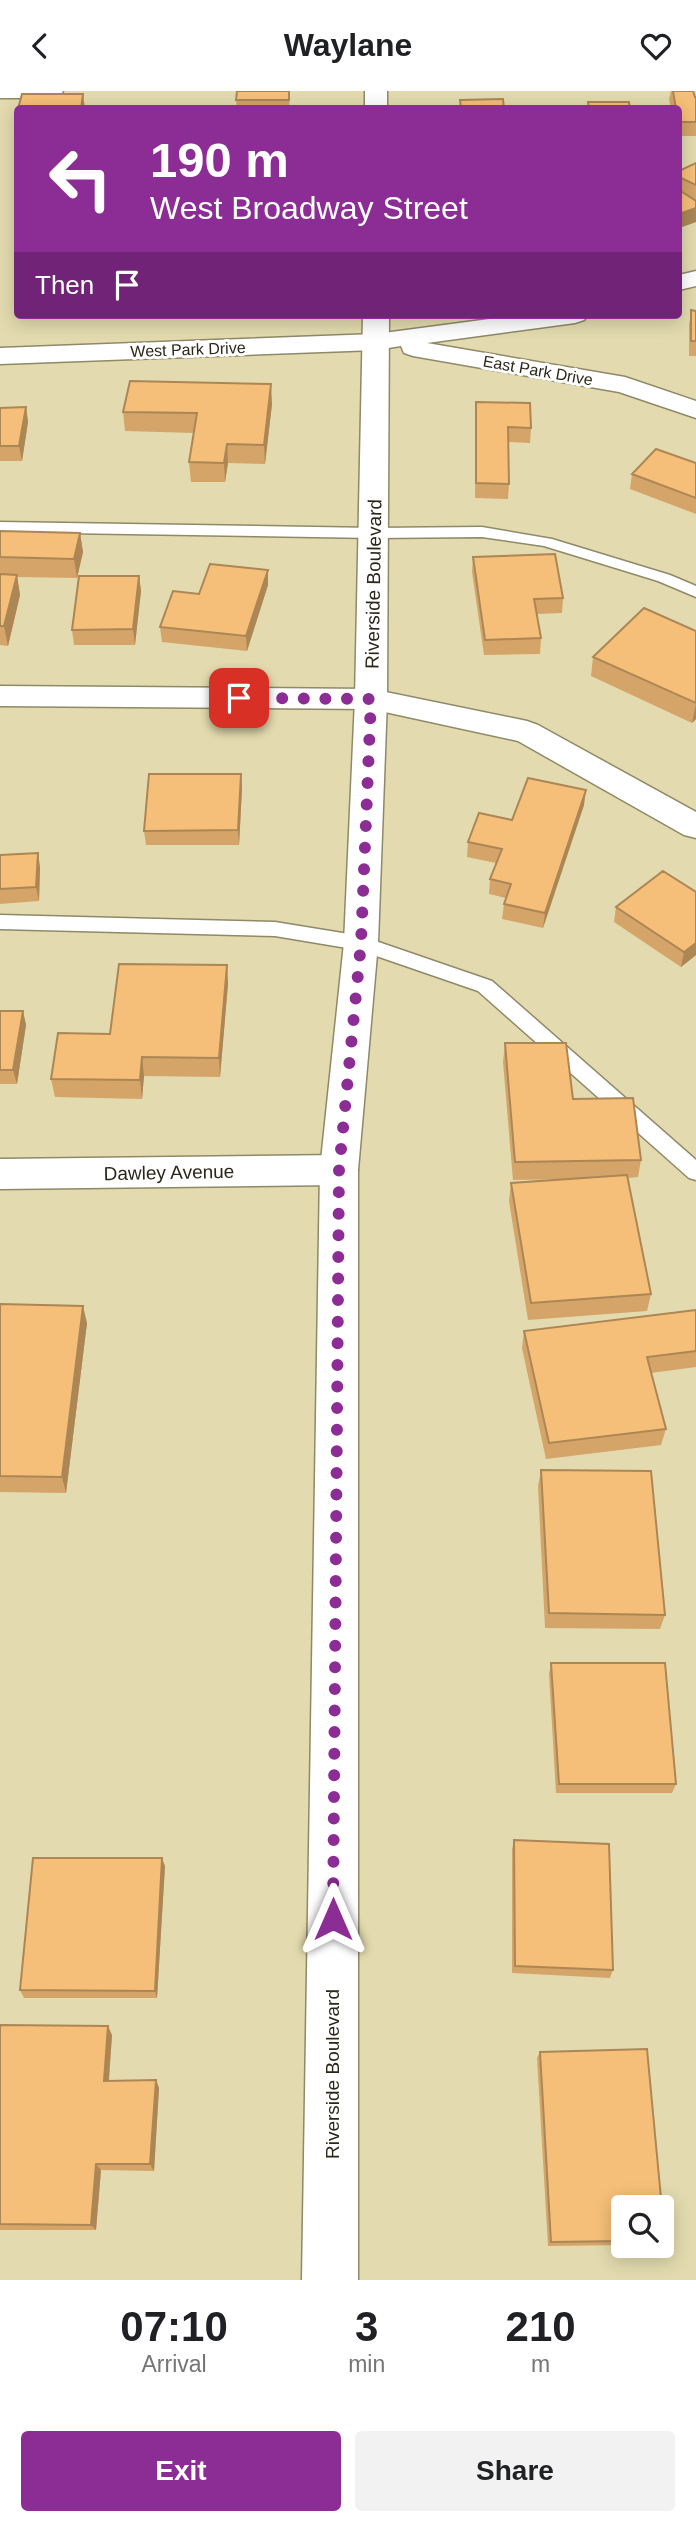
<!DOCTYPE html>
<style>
:root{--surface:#fff;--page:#f2f2f2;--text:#202124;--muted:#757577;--accent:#8c2c95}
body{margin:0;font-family:Helvetica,sans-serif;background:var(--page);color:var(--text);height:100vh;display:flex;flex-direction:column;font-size:26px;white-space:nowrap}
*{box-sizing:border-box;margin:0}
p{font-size:23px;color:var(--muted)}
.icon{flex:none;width:38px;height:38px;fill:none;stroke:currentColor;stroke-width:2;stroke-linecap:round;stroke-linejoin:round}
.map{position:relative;height:2189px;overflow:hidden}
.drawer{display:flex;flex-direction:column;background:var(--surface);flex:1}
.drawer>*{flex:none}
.hud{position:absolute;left:14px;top:14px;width:668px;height:214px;border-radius:7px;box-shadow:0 4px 18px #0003;background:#8c2c95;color:#fff;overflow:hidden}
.fabs{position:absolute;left:611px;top:2104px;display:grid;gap:14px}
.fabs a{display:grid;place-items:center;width:63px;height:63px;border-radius:7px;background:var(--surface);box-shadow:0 4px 18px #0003;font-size:35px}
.pin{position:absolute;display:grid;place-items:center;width:60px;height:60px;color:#fff;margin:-30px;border-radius:14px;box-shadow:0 4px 10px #0006}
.me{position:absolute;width:77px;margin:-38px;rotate:0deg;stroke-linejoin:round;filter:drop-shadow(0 0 5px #0008)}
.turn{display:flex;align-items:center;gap:24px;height:147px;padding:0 21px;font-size:32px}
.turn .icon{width:91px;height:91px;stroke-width:2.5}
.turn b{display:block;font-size:49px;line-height:60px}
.then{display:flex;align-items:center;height:66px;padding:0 21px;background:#0003;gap:14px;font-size:26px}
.eta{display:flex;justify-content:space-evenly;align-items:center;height:119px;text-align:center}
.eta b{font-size:42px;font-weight:600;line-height:49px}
.primary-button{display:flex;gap:14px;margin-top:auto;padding:14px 21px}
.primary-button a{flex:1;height:80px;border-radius:7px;background:var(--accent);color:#fff;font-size:28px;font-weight:600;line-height:80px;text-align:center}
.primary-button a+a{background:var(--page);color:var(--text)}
header{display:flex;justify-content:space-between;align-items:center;height:91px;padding:0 21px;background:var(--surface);font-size:32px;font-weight:600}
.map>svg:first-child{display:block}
.built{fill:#e3dbaf;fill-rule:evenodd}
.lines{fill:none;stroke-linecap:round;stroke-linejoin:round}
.lane-casing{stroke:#8e8967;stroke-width:3}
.street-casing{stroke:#8e8967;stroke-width:3}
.secondary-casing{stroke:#8e8967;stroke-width:3}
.lane{fill:#fff;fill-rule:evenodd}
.street{fill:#fff;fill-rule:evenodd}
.secondary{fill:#fff;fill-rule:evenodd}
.wall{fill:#d4a468}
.shaded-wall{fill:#ac8655}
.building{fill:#f6bf79;stroke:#ac8655;stroke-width:2}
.route{stroke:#8c2c95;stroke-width:12;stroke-dasharray:0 21.6}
.labels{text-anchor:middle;stroke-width:6;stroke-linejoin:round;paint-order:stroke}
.far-street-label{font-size:16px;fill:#2a271a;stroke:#fff}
.street-label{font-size:19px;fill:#2a271a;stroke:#fff}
</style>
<header><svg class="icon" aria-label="back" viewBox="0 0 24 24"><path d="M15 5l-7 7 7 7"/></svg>Waylane<svg class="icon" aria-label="heart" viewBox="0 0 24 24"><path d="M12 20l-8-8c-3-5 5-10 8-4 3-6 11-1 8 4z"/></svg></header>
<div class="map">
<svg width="696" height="2189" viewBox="0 0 696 2189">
<rect width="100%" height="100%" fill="#eae3bf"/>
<path class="built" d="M0,0H696V2189H0ZM18,18H679V224H18ZM623,2116H662V2154H623Z"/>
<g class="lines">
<g class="lane-casing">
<path id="lane" d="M0,431L374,437L482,436L552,448L670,484L696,495V506L658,490L544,455L482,446L374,447L0,441Z
M0,824L275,831L361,845L492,890L696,1069V1089L689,1087L478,900L359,859L275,845L0,838Z"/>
</g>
<g class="street-casing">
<path id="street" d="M0,0H63L60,5L52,7H0Z
M696,180V195L679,199V184Z
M519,224H588L584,229L575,232L427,252L625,286L696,310V327L619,301L413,265L404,262L401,255L376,259L0,273V257L376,243Z
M0,595L371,598L527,630L538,634L696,721V747L684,744L518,650L371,618L0,615Z
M339,1064L353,1068L358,1079L353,1090L339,1094L0,1098V1068Z"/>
</g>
<g class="secondary-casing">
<path id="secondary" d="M365,0H387V18H365Z
M363,224H389L387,608L378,852L358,1079V2189H302L320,1079L344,852L355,608Z"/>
</g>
<use href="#lane" class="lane"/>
<use href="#street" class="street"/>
<use href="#secondary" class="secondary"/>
</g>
<path class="wall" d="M290,0L289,18H237L236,9Z
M671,0H693L695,6H696V45H679V18H671L669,8Z
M696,72V131L679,137V80Z
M691,220H696V265H689V234Z
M476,311L531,337L530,352L508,351L509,393L508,408L475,407Z
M272,313L265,373L228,372L225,391H191L189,371L194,342L125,340L123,321Z
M26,316L28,331L22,370H0V317Z
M696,372V423L630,398L632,383Z
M0,440L80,442L83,461L77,487L17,486L20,504L8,555L0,554Z
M473,466L563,507L562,522L537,523L541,547L540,563L484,564L472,481Z
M139,485L141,500L135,554H74L72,539Z
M268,494L247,560L162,551L160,536L199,503Z
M696,540V628L692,632L591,585L593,566Z
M241,683L242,698L239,754H146L144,740Z
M584,714L543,837L502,828L504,813L506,807L489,803L490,788L496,772L467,766L468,751Z
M38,762L40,777L39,810L0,813V764Z
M616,816L696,864L681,876L614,831Z
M227,874L228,893L220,986L144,985L142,1008L55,1006L51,988L110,943Z
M0,920H23L26,934L17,993H0Z
M505,952L573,1008L641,1069L638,1086L627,1087L651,1203L647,1220L528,1229L509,1110L511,1092L574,1088L513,1089L503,971Z
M0,1213L87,1232L66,1402L0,1401Z
M696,1219V1276L651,1282L666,1338L661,1354L546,1368L522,1257L524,1240Z
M541,1379L665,1524L660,1538L545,1537L538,1395Z
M551,1572L676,1693L672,1702H556L549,1583Z
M514,1749L613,1879L610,1887L512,1882V1758Z
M165,1775L157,1907H24L20,1899Z
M0,1934L112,1944L109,1990L156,1989L159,1997L154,2080L101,2079L96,2139H0Z
M647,1958L665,2150L662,2153V2116H623V2154L548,2155L537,1967L540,1961Z"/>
<path class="shaded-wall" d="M83,3L85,18H81Z
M696,117V131L679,137V123Z
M271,293L272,313L265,373L264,354Z
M26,316L28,331L22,370L19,355Z
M227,353L228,372L225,391L224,372Z
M80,442L83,461L77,487L74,468Z
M268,479V494L247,560L246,545Z
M17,484L20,504L8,555L4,535Z
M139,485L141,500L135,554L133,538Z
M696,612V628L692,632Z
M241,683L242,698L239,754L238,739Z
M586,699L584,714L543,837L545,822Z
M38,762L40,777L39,810L36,796Z
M696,852V864L681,876L684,861Z
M227,874L228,893L220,986L219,967Z
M23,920L26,934L17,993L13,979Z
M142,966L144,985L142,1008L140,989Z
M83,1215L87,1232L66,1402L62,1386Z
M162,1767L165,1775L157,1907L155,1900Z
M108,1935L112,1944L108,1998L104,1990Z
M156,1989L159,1997L154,2080L150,2073Z
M96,2073L101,2079L96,2139L91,2134Z"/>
<path class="building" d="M237,0H289V9H236Z
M673,0H693L695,6H696V31H679V18H676Z
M22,3H83L81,18H18Z
M503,8L504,18H461L460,9Z
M588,11H629L630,18H589Z
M696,72V94L679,86V80Z
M679,99L696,110V117L679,123Z
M691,219L696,220V250H691Z
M130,290L271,293L264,354L227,353L224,372L189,371L197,322L123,321Z
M476,311L530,312L531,337L508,336L509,393L476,392Z
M26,316L19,355H0V317Z
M656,358L696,372V407L632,383Z
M0,440L80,442L74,468L0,466Z
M555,463L563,507L534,508L541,547L485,549L473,466Z
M210,473L268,479L246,545L160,536L173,500L199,503Z
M0,483L17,484L4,535H0Z
M79,485H139L133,538L72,539Z
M644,517L696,540V612L593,566Z
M149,683H241L238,739L144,740Z
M528,687L586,699L545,822L504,813L511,793L490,788L502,758L468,751L479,722L512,729Z
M38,762L36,796L0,798V764Z
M663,780L696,801V852L684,861L616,816Z
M119,873L227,874L219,967L142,966L140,989L51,988L58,942L110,943Z
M0,920H23L13,979H0Z
M505,952H566L573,1008L633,1007L641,1069L515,1071Z
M627,1084L651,1203L531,1212L511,1092Z
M0,1213L83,1215L62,1386L0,1385Z
M696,1219V1260L647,1266L666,1338L549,1352L524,1240Z
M541,1379L651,1380L665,1524L549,1522Z
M551,1572H665L676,1693H559Z
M514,1749L609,1753L613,1879L515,1875Z
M33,1767H162L155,1900L20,1899Z
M0,1934L108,1935L104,1990L156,1989L150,2073H96L91,2134L0,2133Z
M647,1958L665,2150H662V2116H623V2150L551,2151L540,1961Z"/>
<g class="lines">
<path class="route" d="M239,607L371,608L361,852L339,1079L333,1828"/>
</g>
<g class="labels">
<g class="far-street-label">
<text transform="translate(188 258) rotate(-2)" y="6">West Park Drive</text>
<text transform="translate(538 279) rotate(10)" y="6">East Park Drive</text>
</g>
<g class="street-label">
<text transform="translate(373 493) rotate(-89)" y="7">Riverside Boulevard</text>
<text transform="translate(169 1081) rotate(-1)" y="7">Dawley Avenue</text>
<text transform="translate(332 1983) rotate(-90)" y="7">Riverside Boulevard</text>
</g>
</g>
</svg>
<div class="fabs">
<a><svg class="icon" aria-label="search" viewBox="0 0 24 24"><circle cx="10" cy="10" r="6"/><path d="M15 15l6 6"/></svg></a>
</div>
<div class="pin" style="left:239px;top:607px;background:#d93025"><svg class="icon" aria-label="arrive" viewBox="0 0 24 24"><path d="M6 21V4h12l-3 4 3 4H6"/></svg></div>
<svg class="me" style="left:333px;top:1828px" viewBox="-20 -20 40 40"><path d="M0-17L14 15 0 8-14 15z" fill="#8c2c95" stroke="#fff" stroke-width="4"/></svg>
<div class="hud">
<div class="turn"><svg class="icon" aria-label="left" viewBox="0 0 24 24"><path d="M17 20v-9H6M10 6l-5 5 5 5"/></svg><div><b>190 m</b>West Broadway Street</div></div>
<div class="then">Then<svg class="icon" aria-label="arrive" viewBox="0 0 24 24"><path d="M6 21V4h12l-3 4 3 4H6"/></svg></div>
</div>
</div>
<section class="drawer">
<div class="eta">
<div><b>07:10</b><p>Arrival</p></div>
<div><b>3</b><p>min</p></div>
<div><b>210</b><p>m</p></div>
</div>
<div class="primary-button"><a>Exit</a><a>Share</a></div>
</section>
